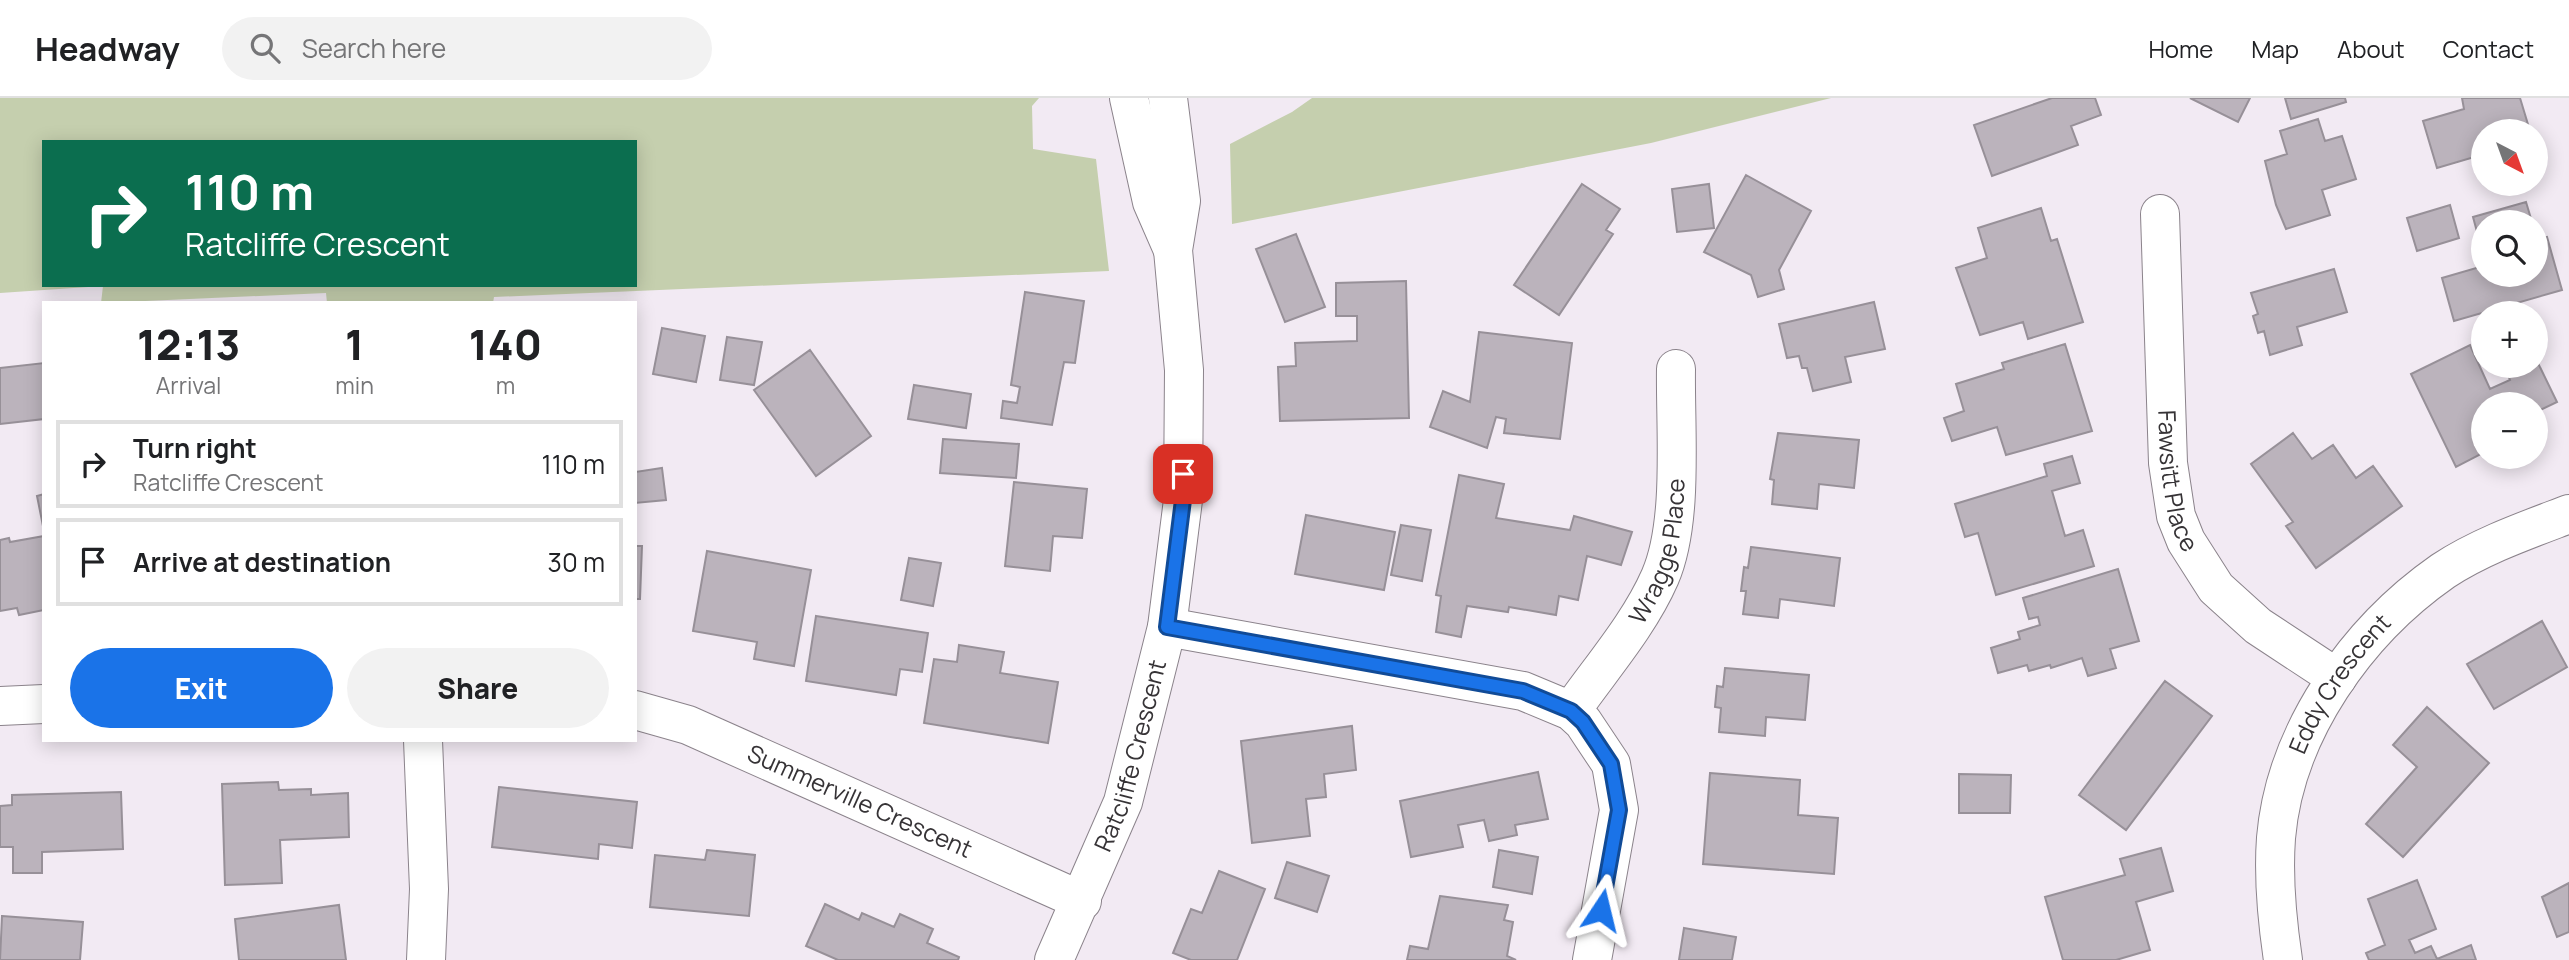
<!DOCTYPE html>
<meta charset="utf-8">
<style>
:root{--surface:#fff;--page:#f2f2f2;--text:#202124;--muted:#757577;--line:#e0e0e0;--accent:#1a73e8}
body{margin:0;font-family:Manrope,sans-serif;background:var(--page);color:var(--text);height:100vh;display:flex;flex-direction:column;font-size:26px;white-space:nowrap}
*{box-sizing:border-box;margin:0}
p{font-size:23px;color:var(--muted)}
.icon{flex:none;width:38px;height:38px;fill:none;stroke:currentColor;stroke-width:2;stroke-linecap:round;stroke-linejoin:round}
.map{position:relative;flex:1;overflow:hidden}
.sheet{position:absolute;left:42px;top:203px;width:595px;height:441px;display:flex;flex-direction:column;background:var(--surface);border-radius:0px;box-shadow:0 4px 18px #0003}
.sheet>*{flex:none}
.guide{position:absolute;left:42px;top:42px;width:595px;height:147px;border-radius:0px;box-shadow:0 4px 18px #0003;background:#0b6e4f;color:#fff;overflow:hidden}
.needle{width:46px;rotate:139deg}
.buttons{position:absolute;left:2471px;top:21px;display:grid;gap:14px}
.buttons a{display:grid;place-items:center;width:77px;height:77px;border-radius:50%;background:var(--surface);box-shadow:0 4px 18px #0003;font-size:35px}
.pin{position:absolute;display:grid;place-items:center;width:60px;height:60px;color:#fff;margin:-30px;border-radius:14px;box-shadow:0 4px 10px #0006}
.me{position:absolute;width:77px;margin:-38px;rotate:10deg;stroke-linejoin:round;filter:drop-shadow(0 0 5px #0008)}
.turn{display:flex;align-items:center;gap:24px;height:147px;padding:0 28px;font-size:32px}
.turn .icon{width:91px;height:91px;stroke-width:2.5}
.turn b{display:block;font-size:49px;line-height:60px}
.eta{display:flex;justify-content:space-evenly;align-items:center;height:119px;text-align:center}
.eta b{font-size:42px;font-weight:800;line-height:49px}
.action{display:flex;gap:14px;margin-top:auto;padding:14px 28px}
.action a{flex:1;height:80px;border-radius:42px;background:var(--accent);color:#fff;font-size:28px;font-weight:800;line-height:80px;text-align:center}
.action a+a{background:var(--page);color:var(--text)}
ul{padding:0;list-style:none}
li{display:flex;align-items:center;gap:21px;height:88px;margin:0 14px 10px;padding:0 14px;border:4px solid var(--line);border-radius:0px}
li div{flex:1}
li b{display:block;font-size:26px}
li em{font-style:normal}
header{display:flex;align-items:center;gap:42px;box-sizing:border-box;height:98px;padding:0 35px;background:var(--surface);border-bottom:2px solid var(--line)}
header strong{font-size:33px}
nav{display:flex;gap:38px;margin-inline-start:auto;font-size:24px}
.search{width:490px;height:63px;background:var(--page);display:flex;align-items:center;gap:18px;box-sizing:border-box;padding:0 24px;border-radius:38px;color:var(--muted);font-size:26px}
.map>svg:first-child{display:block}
.green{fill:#c5cfae;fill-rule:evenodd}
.building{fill:#bbb3bc;stroke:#979098;stroke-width:2}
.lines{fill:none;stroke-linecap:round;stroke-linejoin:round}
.street-casing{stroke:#8b838b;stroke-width:40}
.secondary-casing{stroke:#8b838b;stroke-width:40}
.street{stroke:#fff;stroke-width:38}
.secondary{stroke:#fff;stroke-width:38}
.route-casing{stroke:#114b97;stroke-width:18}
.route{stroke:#1a73e8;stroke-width:12}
.labels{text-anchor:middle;stroke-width:5;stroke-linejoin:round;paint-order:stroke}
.street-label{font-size:24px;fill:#363336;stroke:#f2eaf3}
</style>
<header>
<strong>Headway</strong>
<div class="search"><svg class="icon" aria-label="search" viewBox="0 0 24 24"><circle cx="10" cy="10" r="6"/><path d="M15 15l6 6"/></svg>Search here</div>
<nav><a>Home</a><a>Map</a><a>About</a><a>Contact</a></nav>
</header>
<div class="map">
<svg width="2569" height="862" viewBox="0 0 2569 862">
<rect width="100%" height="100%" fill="#f2eaf3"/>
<path class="green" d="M0,0H1039L1032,8L1033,51L1096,61L1109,173L494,199L493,205H327L326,195L101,205L103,188L0,195ZM44,44H635V187H44Z
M1312,0H1831L1651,45L1232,126L1230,46L1292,14Z"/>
<path class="building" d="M2052,0H2095L2101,17L2071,28L2078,47L1992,78L1974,27Z
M2190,0H2250L2238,24Z
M2285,0H2345L2346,4L2291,21Z
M2462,0H2520L2530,33H2483V65L2481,57L2437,70L2423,23L2464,11Z
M2318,21L2325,43L2342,38L2356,81L2322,92L2330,117L2286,131L2276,107L2265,63L2287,56L2280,33Z
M1746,77L1811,113L1779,172L1784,191L1758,199L1751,177L1704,154Z
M1582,86L1620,111L1606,132L1613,136L1559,217L1514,187Z
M1709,86L1714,130L1677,134L1672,91Z
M2526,104L2532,124H2483V156L2473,119Z
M2450,107L2459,140L2417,153L2407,120Z
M2041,110L2051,143L2057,141L2083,224L2028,241L2023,224L1980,237L1956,170L1987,160L1978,130Z
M1296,136L1325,209L1285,224L1256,151Z
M2536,138L2537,141L2547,139L2562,192L2454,223L2442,180L2483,168V177H2536Z
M2334,171L2347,214L2297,229L2302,247L2270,257L2264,233L2258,235L2253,218L2258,216L2251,195Z
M1406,183L1409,320L1280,323L1278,269L1296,268L1295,245L1357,243V218H1336V185Z
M1025,194L1084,203L1075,265L1064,264L1052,327L1001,320L1003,303L1017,305L1020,289L1011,287Z
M1874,204L1885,251L1845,259L1851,284L1813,293L1807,270H1802L1799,258L1787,260L1779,226Z
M662,230L705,238L696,284L653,276Z
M1479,234L1572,245L1560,341L1504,335L1506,321L1496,319L1487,350L1430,329L1443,293L1470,304Z
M727,239L762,244L754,287L720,282Z
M2065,246L2092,333L2006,357L1997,329L1952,343L1944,320L1964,313L1956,286L2004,271L2002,265Z
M2470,247L2490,291L2510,282L2508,277L2526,268H2536L2537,263L2557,304L2536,314V306H2483V355L2456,369L2411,276Z
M810,252L871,338L816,378L754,292Z
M44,265V321L0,326V270Z
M914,287L971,296L966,330L908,321Z
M1778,335L1859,342L1854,390L1819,386L1817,411L1772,406L1774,382L1770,381Z
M2293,335L2312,361L2333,347L2356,380L2373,368L2402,408L2316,470L2286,428L2293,424L2251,366Z
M943,341L1019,346L1016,380L940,375Z
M2072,358L2080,385L2052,393L2065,438L2083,432L2094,468L1996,497L1978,435L1965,439L1955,406L2047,378L2044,366Z
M662,370L666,402L635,405V374Z
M1459,377L1504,386L1496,420L1570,432L1574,418L1632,434L1621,467L1587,458L1578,502L1559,498L1556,517L1509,509L1508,514L1467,508L1461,539L1436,534L1441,498L1436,497Z
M1014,384L1087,391L1082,440L1053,438L1050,473L1005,468Z
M44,396V433L37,398Z
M1306,417L1395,434L1384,492L1295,476Z
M1401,427L1431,432L1422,483L1391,477Z
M44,438V512L19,517L17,510L0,513V442L9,440L10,444Z
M635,448H642L640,501H635Z
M1751,449L1840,460L1834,508L1780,501L1778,520L1743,516L1746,493H1741L1744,469L1748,470Z
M707,453L811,472L794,568L754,561L757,544L693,533Z
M909,460L941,465L933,508L901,502Z
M2118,471L2139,543L2110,551L2116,570L2088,578L2082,560L2051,570L2050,567L2029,573L2027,567L1998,575L1991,550L2020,541L2018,534L2040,527L2038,519L2029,521L2023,500Z
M816,518L928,535L922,574L900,571L896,597L806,583Z
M2542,523L2567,569L2494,611L2467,566Z
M959,547L1004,554L1000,575L1058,584L1048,645L924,625L934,561L957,564Z
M1725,570L1809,577L1805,622L1766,619L1765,638L1719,634L1721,610L1715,609L1717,588L1723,589Z
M2165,583L2212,618L2126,732L2079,697Z
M2427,609L2489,665L2403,759L2366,726L2417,669L2393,647Z
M1352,628L1356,672L1324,676L1326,699L1306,701L1310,738L1252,745L1241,643Z
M1538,674L1548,721L1515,727L1517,737L1489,743L1484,722L1458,727L1463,749L1411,759L1400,703Z
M1710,675L1800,682L1798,717L1838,720L1834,776L1703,766Z
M1959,676L2011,677L2010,715H1959Z
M278,684L279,692L311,691V697L348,695L349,739L280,742L282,785L225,787L222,686Z
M499,689L637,704L632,750L599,746L598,761L492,749Z
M121,694L123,751L42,754V775H13V749H0V708L12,707V697Z
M2161,750L2173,793L2136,804L2150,852L2116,862H2063L2045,799L2125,777L2120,761Z
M707,752L755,757L749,818L650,809L655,757L705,762Z
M1499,752L1538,759L1532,796L1493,789Z
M1287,764L1329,778L1317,814L1275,800Z
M1219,773L1265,791L1237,862H1191L1173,855L1191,811L1202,815Z
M2417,782L2436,831L2409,842L2415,855L2431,848L2437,861L2471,847L2476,862H2369L2366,855L2385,847L2368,801Z
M2569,785V834L2557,839L2542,799Z
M1440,798L1508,807L1504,822L1513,824L1507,858L1516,862H1407L1410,848L1428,851Z
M825,806L859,822L862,815L894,829L900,816L933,831L927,845L959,859L958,862H838L806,848Z
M339,807L346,862H239L235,821Z
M2,818L83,824L80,862H0Z
M1684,830L1736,839L1732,862H1679Z"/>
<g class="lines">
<g class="street-casing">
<g id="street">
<path id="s1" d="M2160,116L2168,365L2176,418L2186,443L2216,490L2258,528L2337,580"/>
<path d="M1167,529L1523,593L1571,613L1583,624L1611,666L1619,712L1592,862"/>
<path d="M0,608L44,606"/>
<path id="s2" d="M635,612L688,627L1082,803"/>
<path id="s3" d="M1571,613C1601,570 1639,527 1660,479C1684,424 1675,332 1676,271"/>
<path d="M423,642L429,791L426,862"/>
<path id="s4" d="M2283,862C2277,822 2273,781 2276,740C2285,634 2357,533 2443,473C2481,448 2527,432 2569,416"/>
</g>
</g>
<g class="secondary-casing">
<g id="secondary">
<path d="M1129,0L1152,104L1173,152"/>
<path id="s5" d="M1054,862L1123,704L1167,529L1183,402L1184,272L1173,152L1181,103L1168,0"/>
</g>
</g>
<use href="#street" class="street"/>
<use href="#secondary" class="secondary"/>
</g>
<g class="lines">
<g class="route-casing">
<path id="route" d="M1183,376V402L1167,529L1523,593L1571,613L1583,624L1611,666L1619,712L1601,812"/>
</g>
<use href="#route" class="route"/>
</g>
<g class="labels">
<g class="street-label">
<text dy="8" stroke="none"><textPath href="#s1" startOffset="268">Fawsitt Place</textPath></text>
<text dy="8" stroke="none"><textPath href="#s3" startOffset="186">Wragge Place</textPath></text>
<text dy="8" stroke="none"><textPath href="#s4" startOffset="292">Eddy Crescent</textPath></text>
<text dy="8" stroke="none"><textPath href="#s5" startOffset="219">Ratcliffe Crescent</textPath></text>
<text dy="8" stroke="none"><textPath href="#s2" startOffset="243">Summerville Crescent</textPath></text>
</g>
</g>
</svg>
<div class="buttons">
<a><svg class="needle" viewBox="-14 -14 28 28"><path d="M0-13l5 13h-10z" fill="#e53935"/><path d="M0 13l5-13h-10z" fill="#757577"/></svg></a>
<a><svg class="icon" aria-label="search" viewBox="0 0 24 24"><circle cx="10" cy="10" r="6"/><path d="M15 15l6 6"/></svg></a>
<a>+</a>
<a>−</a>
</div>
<div class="pin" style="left:1183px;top:376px;background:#d93025"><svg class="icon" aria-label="arrive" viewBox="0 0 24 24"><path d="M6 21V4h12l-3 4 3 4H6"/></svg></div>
<svg class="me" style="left:1601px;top:812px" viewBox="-20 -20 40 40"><path d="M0-17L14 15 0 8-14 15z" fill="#1a73e8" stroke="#fff" stroke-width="4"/></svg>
<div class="guide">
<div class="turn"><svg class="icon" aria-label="right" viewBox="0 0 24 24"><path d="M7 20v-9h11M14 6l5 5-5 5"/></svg><div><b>110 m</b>Ratcliffe Crescent</div></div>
</div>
<section class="sheet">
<div class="eta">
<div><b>12:13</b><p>Arrival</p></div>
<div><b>1</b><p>min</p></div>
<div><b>140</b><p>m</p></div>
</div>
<ul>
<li><svg class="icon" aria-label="right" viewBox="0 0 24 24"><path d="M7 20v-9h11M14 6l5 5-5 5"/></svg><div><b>Turn right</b><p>Ratcliffe Crescent</p></div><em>110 m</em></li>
<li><svg class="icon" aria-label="arrive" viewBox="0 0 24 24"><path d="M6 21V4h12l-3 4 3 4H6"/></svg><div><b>Arrive at destination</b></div><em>30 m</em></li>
</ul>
<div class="action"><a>Exit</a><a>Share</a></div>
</section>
</div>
